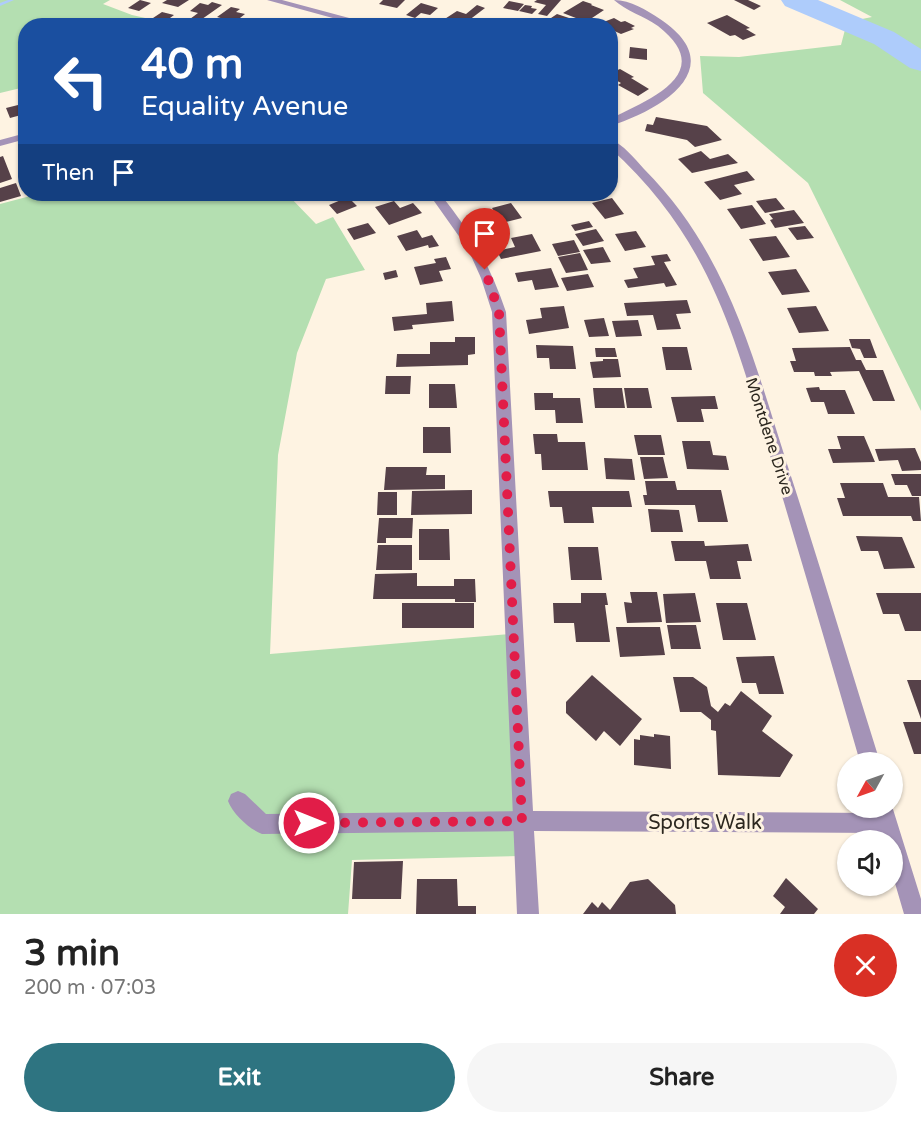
<!DOCTYPE html>
<meta charset="utf-8">
<style>
:root{--surface:#fff;--page:#f6f6f6;--text:#222;--muted:#767676;--accent:#2e7481}
body{margin:0;font-family:"Varela Round",sans-serif;background:var(--page);color:var(--text);height:100vh;display:flex;flex-direction:column;font-size:22px;white-space:nowrap}
*{box-sizing:border-box;margin:0}
p{font-size:20px;color:var(--muted)}
.icon{flex:none;width:33px;height:33px;fill:none;stroke:currentColor;stroke-width:2;stroke-linecap:round;stroke-linejoin:round}
.map{position:relative;height:914px;overflow:hidden}
.panel{display:flex;flex-direction:column;background:var(--surface);flex:1}
.panel>*{flex:none}
.top-card{position:absolute;left:18px;top:18px;width:600px;height:183px;border-radius:24px;box-shadow:0 2px 4px #0004;background:#1a4fa0;color:#fff;overflow:hidden}
.needle{width:39px;rotate:230deg}
.buttons{position:absolute;left:837px;top:752px;display:grid;gap:12px}
.buttons a{display:grid;place-items:center;width:66px;height:66px;border-radius:50%;background:var(--surface);box-shadow:0 2px 4px #0004;font-size:30px}
.pin{position:absolute;display:grid;place-items:center;width:51px;height:51px;color:#fff;margin:-62px -26px;border-radius:50% 50% 50% 0;rotate:-45deg;box-shadow:0 0 6px #0007}
.pin .icon{rotate:45deg}
.me{position:absolute;width:66px;margin:-33px;rotate:90deg;stroke-linejoin:round;filter:drop-shadow(0 0 4px #0008)}
.turn{display:flex;align-items:center;gap:21px;height:126px;padding:0 24px;font-size:27px}
.turn .icon{width:78px;height:78px;stroke-width:2.5}
.turn b{display:block;font-size:42px;line-height:51px}
.then{display:flex;align-items:center;height:57px;padding:0 24px;background:#0003;gap:12px;font-size:22px}
.round{display:grid;place-items:center;flex:none;width:63px;height:63px;border-radius:32px;background:var(--page)}
.summary{display:flex;align-items:center;justify-content:space-between;height:102px;padding:0 24px}
h1{font-size:36px;font-weight:800;line-height:45px}
.cta{display:flex;gap:12px;margin-top:auto;padding:12px 24px}
.cta a{flex:1;height:69px;border-radius:36px;background:var(--accent);color:#fff;font-size:24px;font-weight:800;line-height:69px;text-align:center}
.cta a+a{background:var(--page);color:var(--text)}
.map>svg:first-child{display:block}
.green{fill:#b4dfb1}
.lines{fill:none;stroke-linecap:round;stroke-linejoin:round}
.stream{fill:#aeccfb;fill-rule:evenodd}
.river{fill:#aeccfb;fill-rule:evenodd}
.building{fill:#564149}
.service{fill:#a493b7;fill-rule:evenodd}
.minor{fill:#a493b7;fill-rule:evenodd}
.route{stroke:#e11d48;stroke-width:10;stroke-dasharray:0 18}
.labels{text-anchor:middle;stroke-width:6;stroke-linejoin:round;paint-order:stroke}
.street-label{font-size:16px;fill:#2c271f;stroke:#fef3e2}
.near-street-label{font-size:20px;fill:#2c271f;stroke:#fef3e2}
</style>
<div class="map">
<svg width="921" height="914" viewBox="0 0 921 914">
<rect width="100%" height="100%" fill="#fef3e2"/>
<path class="green" d="M0,0H110L103,4L132,15L176,25L26,26L25,87L0,93Z
M840,0H921V411L808,183L703,93L700,56L739,57L841,45L847,22L872,17Z
M38,194H287L316,224L333,217L365,270L326,279L297,353L278,455L270,654L511,634L522,856L352,860L348,914H0V204Z"/>
<g class="lines">
<path class="stream" d="M8,0H14L0,6V3Z"/>
<path class="river" d="M781,0H818L894,32L921,49V71L910,68L874,44L785,6Z"/>
</g>
<path class="building" d="M140,0L151,3L139,11L128,8Z
M167,0H189L178,7L162,3Z
M383,0H405L397,8L379,4Z
M537,0H561L547,16L538,14L546,5L534,2Z
M734,0H748L761,6L754,10Z
M509,1L524,4L518,11L503,8Z
M583,1L592,4L591,5L604,10L589,20H581L563,13Z
M212,2L222,5L195,24L186,22L198,13L190,11L200,3L208,5Z
M421,3L438,8L430,15L421,13L415,18L406,15Z
M477,5L485,8L464,24L468,26L437,24L457,11L466,14Z
M525,5L532,6L531,8L537,9L532,14L519,11Z
M231,7L240,9L236,12L245,14L235,22L217,17Z
M162,12L174,15L166,21L153,18Z
M557,14L569,18L560,25L548,20Z
M727,15L750,28L746,29L756,35L743,40L735,35L730,36L707,23Z
M278,18L286,20L280,26H258L265,20L273,22Z
M614,18L621,22L625,21L635,26L631,28L634,29L621,34L610,29V26L601,23Z
M505,19H509L520,23L516,26H496Z
M630,47L647,49V60L629,58Z
M620,69L634,77L631,78L649,89L638,96L618,85L621,83L612,78L616,93L610,94V73Z
M26,103V118L23,119L21,115L10,118L6,108Z
M656,117L707,126L722,140L695,147L687,140L645,131L647,124L653,125Z
M701,151L710,159L728,154L738,163L692,173L678,159Z
M3,156L12,179L0,183V157Z
M747,171L755,180L734,185L742,194L720,200L704,182Z
M16,183L21,196L0,202V188Z
M348,197L357,206L337,214L329,205Z
M612,198L624,214L605,219L592,203Z
M776,198L785,209L765,213L756,201Z
M394,201L400,208L413,203L422,213L389,225L375,207Z
M511,203L522,218L502,223L492,208Z
M752,205L766,224L741,229L727,209Z
M794,210L804,223L775,228L770,220L773,219L769,214Z
M589,221L593,227L575,231L571,225Z
M368,223L376,233L354,240L347,229Z
M805,226L814,238L797,240L788,228Z
M596,229L604,241L583,246L575,234Z
M417,230L422,238L432,235L439,246L429,248L428,245L406,251L397,236Z
M636,231L646,247L625,251L615,234Z
M532,234L541,251L501,259L497,251L515,247L511,238Z
M776,236L790,257L763,261L749,239Z
M574,240L580,252L558,256L552,244Z
M603,247L611,262L591,264L583,250Z
M580,253L588,270L566,273L558,257Z
M667,254L671,261L664,262L677,285L666,287L664,283L628,288L624,280L638,278L633,268L655,265L651,256Z
M446,257L451,269L439,271L443,281L420,285L414,267L436,263L434,259Z
M551,268L559,287L535,290L532,280L518,282L515,273Z
M796,269L810,292L782,295L768,272Z
M396,270L398,277L385,280L383,273Z
M588,274L594,287L567,291L561,278Z
M687,300L691,313L676,314L681,329L657,330L653,315L627,316L624,303Z
M452,301L454,321L412,325L413,329L394,331L392,317L427,314L426,303Z
M564,306L569,328L529,334L526,320L542,318L540,308Z
M816,306L829,331L799,333L787,308Z
M604,318L609,336L589,337L584,320Z
M638,320L642,336L616,337L612,321Z
M455,337H475V354L468,355V365L396,367L397,354H430V342H455Z
M849,339H870L877,358H864L860,349L852,348Z
M536,345L573,346L576,369H550L549,358H537Z
M662,347H687L692,370H666Z
M850,347L856,360H861L866,370H883L895,401H873L859,371L830,372L832,376H815L814,372H794L790,361H796L792,348Z
M595,348H615L617,357H596Z
M603,359H618L621,377L593,378L590,362L603,361Z
M386,376H411L410,394H385Z
M429,384H455L457,408H429Z
M819,387L820,390H845L855,414H828L824,402H811L806,388Z
M593,388H622L625,408H595Z
M624,388H648L652,408H627Z
M534,393H553V398H580L583,423H556L555,410H535Z
M715,396L718,409H701L704,422H677L671,397Z
M423,427H450L451,453H423Z
M533,434H557L558,442H585L588,470H542L541,454H535Z
M634,435H661L665,455H638Z
M837,436H864L875,462L833,463L828,449H841Z
M682,441H710L713,455L726,456L729,470L687,469Z
M915,448L921,462V470L902,471L898,460L879,461L875,449Z
M640,457H663L668,478L644,479Z
M604,458L632,459L635,480L606,479Z
M386,467H427L426,475H445V489L384,490Z
M891,474H921V496H912L907,485H895Z
M645,481H675L677,490H721L728,522H698L695,505H645L643,495H647Z
M840,483H883L888,497H919L921,521H913L911,516H843L837,498H845Z
M472,490V514L411,515L412,491Z
M548,491H629L632,507H592L594,523H564L562,507H550Z
M378,492H397V515H377Z
M648,509L679,510L683,532H651Z
M379,518H413L412,538H386V543H377Z
M419,529H449L450,560H419Z
M856,536L902,537L915,568L884,569L878,551H861Z
M671,541H704L705,546L748,544L752,561H737L741,579H710L706,561H675Z
M378,545H412V570H376Z
M568,547H598L602,580H571Z
M417,573V586H454V579H475L476,602H455V599H373L375,574Z
M630,592H657L662,622L627,623L624,602L632,603Z
M581,593H606L608,605H605L610,642H576L574,623H554L553,603H581Z
M695,593L701,622L666,623L663,594Z
M876,593H921V631H905L899,614H883Z
M402,603H474V628H402Z
M716,603H747L756,640H723Z
M667,625H696L701,649H671Z
M616,627H660L665,655L620,657Z
M774,656L784,694H759L756,683H742L736,657Z
M592,675L642,719L620,746L604,731L596,741L566,713V702Z
M673,677H693L707,687L711,706L718,712L725,703L730,706L741,691L772,716L762,731L793,755L780,777L718,775L716,731L711,730V720L701,712H680Z
M907,680H921V719Z
M903,722H921V754H914Z
M654,734L670,736L671,769L634,765V739L640,740V735L654,737Z
M403,861L401,899H352L354,862Z
M786,878L818,909L814,914H780L785,907L773,896Z
M417,879H457L458,906H476V914H416Z
M648,879L675,905L676,914H583L592,902L598,908L602,902L610,910L630,882Z"/>
<g class="lines">
<path class="service" d="M238,791L245,794L266,814L522,811L529,814L532,821L529,828L522,831L262,834C249,829 233,814 228,801L231,794Z"/>
<path class="minor" d="M267,0H282L379,26H362Z
M614,0C631,0 646,10 660,19C732,67 662,110 610,126V119C650,99 718,73 658,26C644,16 626,11 614,0Z
M26,133V139L0,146V140Z
M610,139C623,144 635,159 644,169C728,253 753,358 788,467C820,565 849,664 880,762H860C833,668 805,573 777,479C737,348 717,245 610,148Z
M429,194H440C470,230 491,267 506,312L533,811L875,813L873,807L892,806L921,899V914H904L892,873V840H883L881,833L534,831L539,914H517L492,312L481,278L468,249Z"/>
</g>
<g class="lines">
<path class="route" d="M309,823L522,821L499,312L485,270"/>
</g>
<g class="labels">
<g class="street-label">
<text transform="translate(770 436) rotate(72)" y="6">Montdene Drive</text>
</g>
<g class="near-street-label">
<text x="705" y="829">Sports Walk</text>
</g>
</g>
</svg>
<div class="buttons">
<a><svg class="needle" viewBox="-14 -14 28 28"><path d="M0-13l5 13h-10z" fill="#e53935"/><path d="M0 13l5-13h-10z" fill="#767676"/></svg></a>
<a><svg class="icon" aria-label="sound" viewBox="0 0 24 24"><path d="M4 9h4l5-4v14l-5-4H4zM17 9q2 3 0 6"/></svg></a>
</div>
<div class="pin" style="left:485px;top:270px;background:#d93025"><svg class="icon" aria-label="arrive" viewBox="0 0 24 24"><path d="M6 21V4h12l-3 4 3 4H6"/></svg></div>
<svg class="me" style="left:309px;top:823px" viewBox="-20 -20 40 40"><circle r="17" fill="#e11d48" stroke="#fff" stroke-width="3"/><path d="M0-11L8 9 0 5-8 9z" fill="#fff"/></svg>
<div class="top-card">
<div class="turn"><svg class="icon" aria-label="left" viewBox="0 0 24 24"><path d="M17 20v-9H6M10 6l-5 5 5 5"/></svg><div><b>40 m</b>Equality Avenue</div></div>
<div class="then">Then<svg class="icon" aria-label="arrive" viewBox="0 0 24 24"><path d="M6 21V4h12l-3 4 3 4H6"/></svg></div>
</div>
</div>
<section class="panel">
<div class="summary"><div><h1>3 min</h1><p>200 m · 07:03</p></div><a class="round" style="background:#d93025;color:#fff"><svg class="icon" aria-label="close" viewBox="0 0 24 24"><path d="M6 6l12 12M18 6L6 18"/></svg></a></div>
<div class="cta"><a>Exit</a><a>Share</a></div>
</section>
